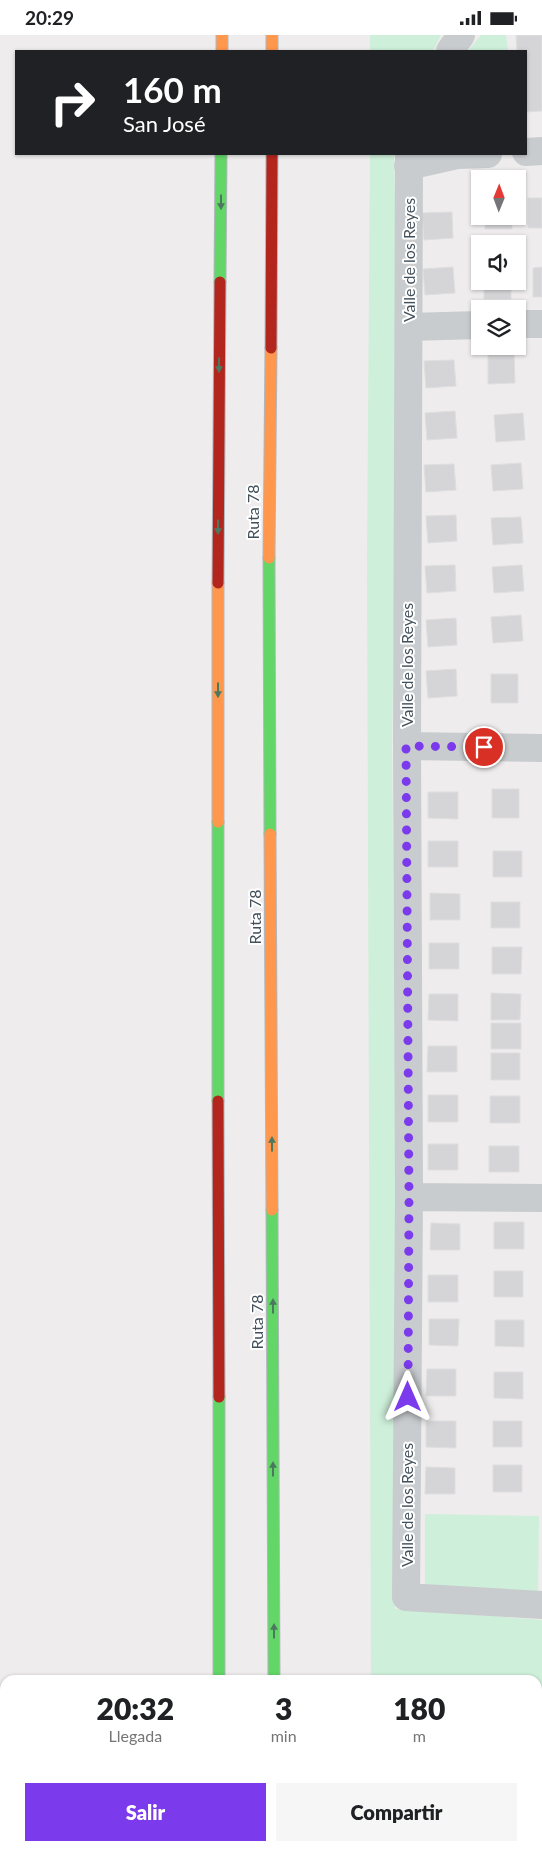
<!DOCTYPE html>
<html lang="es">
<meta charset="utf-8">
<style>
:root{--surface:#fff;--page:#f6f6f6;--text:#202124;--muted:#757577;--accent:#7c3aed}
body{margin:0;font-family:Lato,sans-serif;background:var(--page);color:var(--text);height:100vh;display:flex;flex-direction:column;font-size:19px;white-space:nowrap}
*{box-sizing:border-box;margin:0}
p{font-size:16px;color:var(--muted)}
.icon{flex:none;width:28px;height:28px;fill:none;stroke:currentColor;stroke-width:2;stroke-linecap:round;stroke-linejoin:round}
.map{position:relative;flex:1;overflow:hidden}
.drawer{position:absolute;left:0px;top:1640px;width:542px;height:176px;display:flex;flex-direction:column;background:var(--surface);border-radius:15px 15px 0 0;box-shadow:0 1px 4px #0004}
.drawer>*{flex:none}
.hud{position:absolute;left:15px;top:15px;width:512px;height:105px;border-radius:0px;box-shadow:0 1px 4px #0004;background:#202124;color:#fff;overflow:hidden}
.needle{width:32px;rotate:1deg}
.tools{position:absolute;left:471px;top:135px;display:grid;gap:10px}
.tools a{display:grid;place-items:center;width:55px;height:55px;border-radius:0px;background:var(--surface);box-shadow:0 1px 4px #0004;font-size:25px}
.pin{position:absolute;display:grid;place-items:center;width:42px;height:42px;color:#fff;margin:-21px;border:2px solid #fff;border-radius:50%;box-shadow:0 1px 5px #0007}
.me{position:absolute;width:55px;margin:-28px;rotate:0deg;stroke-linejoin:round;filter:drop-shadow(0 0 4px #0008)}
.turn{display:flex;align-items:center;gap:18px;height:105px;padding:0 25px;font-size:22px}
.turn .icon{width:65px;height:65px;stroke-width:2.5}
.turn b{display:block;font-size:35px;line-height:42px}
.eta{display:flex;justify-content:space-evenly;align-items:center;height:85px;text-align:center}
.eta b{font-size:30px;font-weight:800;line-height:35px}
.action{display:flex;gap:10px;margin-top:auto;padding:10px 25px}
.action a{flex:1;height:58px;border-radius:0px;background:var(--accent);color:#fff;font-size:20px;font-weight:800;line-height:58px;text-align:center}
.action a+a{background:var(--page);color:var(--text)}
.status{display:flex;justify-content:space-between;align-items:center;height:35px;padding:0 25px;background:var(--surface);direction:ltr}
.status svg{height:14px;fill:currentColor}
.map>svg:first-child{display:block}
.green{fill:#ceefd9}
.building{fill:#d5d4d7;stroke:#dfdedf}
.lines{fill:none;stroke-linecap:round;stroke-linejoin:round}
.fast-casing{stroke:#b1b7bd;stroke-width:13}
.slow-casing{stroke:#b1b7bd;stroke-width:13}
.jam-casing{stroke:#b1b7bd;stroke-width:13}
.street{stroke:#c8ccce;stroke-width:28}
.fast{stroke:#63d668;stroke-width:11}
.slow{stroke:#ff974d;stroke-width:11}
.jam{stroke:#b3261e;stroke-width:11}
.oneway{fill:#4c785f}
.route{stroke:#7c3aed;stroke-width:9;stroke-dasharray:0 16.2}
.labels{text-anchor:middle;stroke-width:4;stroke-linejoin:round;paint-order:stroke}
.street-label{font-size:16px;fill:#42505b;stroke:#fff}
</style>
<div class="status"><b>20:29</b><svg viewBox="0 0 49 12"><path d="M0 12V9h3v3zM5 12V6h3v6zM10 12V3h3v9zM15 12V0h3v12zM26 1h20v11H26zM47 4h2v5h-2z"/></svg></div>
<div class="map">
<svg width="542" height="1816" viewBox="0 0 542 1816">
<rect width="100%" height="100%" fill="#eeecec"/>
<path class="green" d="M370,0H441L433,16H370Z
M481,0H506L508,16H468Z
M370,119H394L398,285L392,712L396,1151L395,1574L542,1585V1718H538V1645H371L367,526Z
M425,1479L539,1481L538,1558L425,1556Z"/>
<path class="building" d="M516,0H542V76L526,77V16H517Z
M528,163H542V193H528Z
M452,177L453,203L424,205L422,178Z
M485,181H512V194H485Z
M453,232L455,258L425,260L423,234Z
M542,232V262H533V233Z
M484,246H511V264H484Z
M488,319H514L515,348L488,349Z
M454,325L456,351L426,353L424,326Z
M455,376L457,403L427,405L425,378Z
M523,378L525,405L496,407L494,380Z
M521,428L523,454L493,456L491,430Z
M454,429L456,455L426,457L424,430Z
M456,480L457,506L428,508L426,481Z
M521,482L523,508L493,510L491,483Z
M455,530L456,556L427,558L425,531Z
M522,530L524,556L494,558L492,532Z
M521,580L523,606L493,608L491,582Z
M456,583L457,610L428,612L426,585Z
M456,634L457,661L428,663L426,636Z
M491,639H518V668H491Z
M492,754H519V783H492Z
M428,757H458V784L428,783Z
M428,806H458V832H428Z
M493,816H522V842H493Z
M430,858L460,859V885H430Z
M491,867H520V893H491Z
M429,908H459V934H429Z
M492,912H522L521,939H492Z
M491,958L521,959L520,985H491Z
M429,959H458V986L428,985Z
M491,988H521V1014H491Z
M428,1011H457V1037H427Z
M491,1018H520V1045H491Z
M428,1060H458V1087H428Z
M490,1061H520V1088H490Z
M428,1109H458V1135H428Z
M489,1111H519V1137H489Z
M494,1187H524V1214H494Z
M431,1188L460,1189V1215H430Z
M494,1236H523V1262H494Z
M428,1240H458V1267H428Z
M429,1284H459L458,1311L429,1310Z
M495,1285H524V1312L495,1311Z
M427,1334H456V1361H426Z
M494,1337H523V1364L494,1363Z
M426,1386H456V1413L426,1412Z
M493,1386H522V1412H493Z
M493,1430H522V1457H493Z
M426,1432L455,1433V1459H425Z"/>
<g class="lines">
<g class="fast-casing">
<path id="fast" d="M220,247L221,119
M269,523L270,799
M218,787V1066
M272,1175L274,1645
M219,1362V1645
M219,1811V1816
M274,1811V1816"/>
</g>
<g class="slow-casing">
<path id="slow" d="M222,0V16
M272,0V16
M269,523L271,313
M218,548V787
M270,799L272,1175"/>
</g>
<g class="jam-casing">
<path id="jam" d="M271,313L272,119
M218,548L220,247
M218,1066L219,1362"/>
</g>
<path class="street" d="M450,16L461,0
M526,117L542,116
M409,119L407,711L409,1162L406,1562L542,1570
M408,131L457,120L488,119
M518,289H542
M409,292L480,290
M407,711L542,713
M409,1162L542,1163
M538,1748H542"/>
<use href="#fast" class="fast"/>
<use href="#slow" class="slow"/>
<use href="#jam" class="jam"/>
</g>
<defs><path id="oneway-solid" d="M-6-.8H1V-3.2L6.5 0L1 3.2V.8H-6Z" transform="scale(1.25)"/></defs>
<g class="oneway">
<use href="#oneway-solid" transform="translate(221 167) rotate(90)"/>
<use href="#oneway-solid" transform="translate(219 330) rotate(90)"/>
<use href="#oneway-solid" transform="translate(218 492) rotate(90)"/>
<use href="#oneway-solid" transform="translate(218 655) rotate(90)"/>
<use href="#oneway-solid" transform="translate(272 1109) rotate(-90)"/>
<use href="#oneway-solid" transform="translate(273 1271) rotate(-90)"/>
<use href="#oneway-solid" transform="translate(273 1434) rotate(-90)"/>
<use href="#oneway-solid" transform="translate(274 1596) rotate(-90)"/>
</g>
<g class="lines">
<path class="route" d="M408,1362L409,1162L406,711L484,712"/>
</g>
<g class="labels">
<g class="street-label">
<text transform="translate(409 225) rotate(-90)" y="6">Valle de los Reyes</text>
<text transform="translate(253 477) rotate(-90)" y="6">Ruta 78</text>
<text transform="translate(407 630) rotate(-90)" y="6">Valle de los Reyes</text>
<text transform="translate(255 882) rotate(-90)" y="6">Ruta 78</text>
<text transform="translate(257 1287) rotate(-90)" y="6">Ruta 78</text>
<text transform="translate(407 1470) rotate(-90)" y="6">Valle de los Reyes</text>
</g>
</g>
</svg>
<div class="tools">
<a><svg class="needle" viewBox="-14 -14 28 28"><path d="M0-13l5 13h-10z" fill="#e53935"/><path d="M0 13l5-13h-10z" fill="#757577"/></svg></a>
<a><svg class="icon" aria-label="sound" viewBox="0 0 24 24"><path d="M4 9h4l5-4v14l-5-4H4zM17 9q2 3 0 6"/></svg></a>
<a><svg class="icon" aria-label="layers" viewBox="0 0 24 24"><path d="M12 4l9 5-9 5-9-5zM3 14l9 5 9-5"/></svg></a>
</div>
<div class="pin" style="left:484px;top:712px;background:#d93025"><svg class="icon" aria-label="arrive" viewBox="0 0 24 24"><path d="M6 21V4h12l-3 4 3 4H6"/></svg></div>
<svg class="me" style="left:408px;top:1362px" viewBox="-20 -20 40 40"><path d="M0-17L14 15 0 8-14 15z" fill="#7c3aed" stroke="#fff" stroke-width="4"/></svg>
<div class="hud">
<div class="turn"><svg class="icon" aria-label="right" viewBox="0 0 24 24"><path d="M7 20v-9h11M14 6l5 5-5 5"/></svg><div><b>160 m</b>San José</div></div>
</div>
<section class="drawer">
<div class="eta">
<div><b>20:32</b><p>Llegada</p></div>
<div><b>3</b><p>min</p></div>
<div><b>180</b><p>m</p></div>
</div>
<div class="action"><a>Salir</a><a>Compartir</a></div>
</section>
</div>
